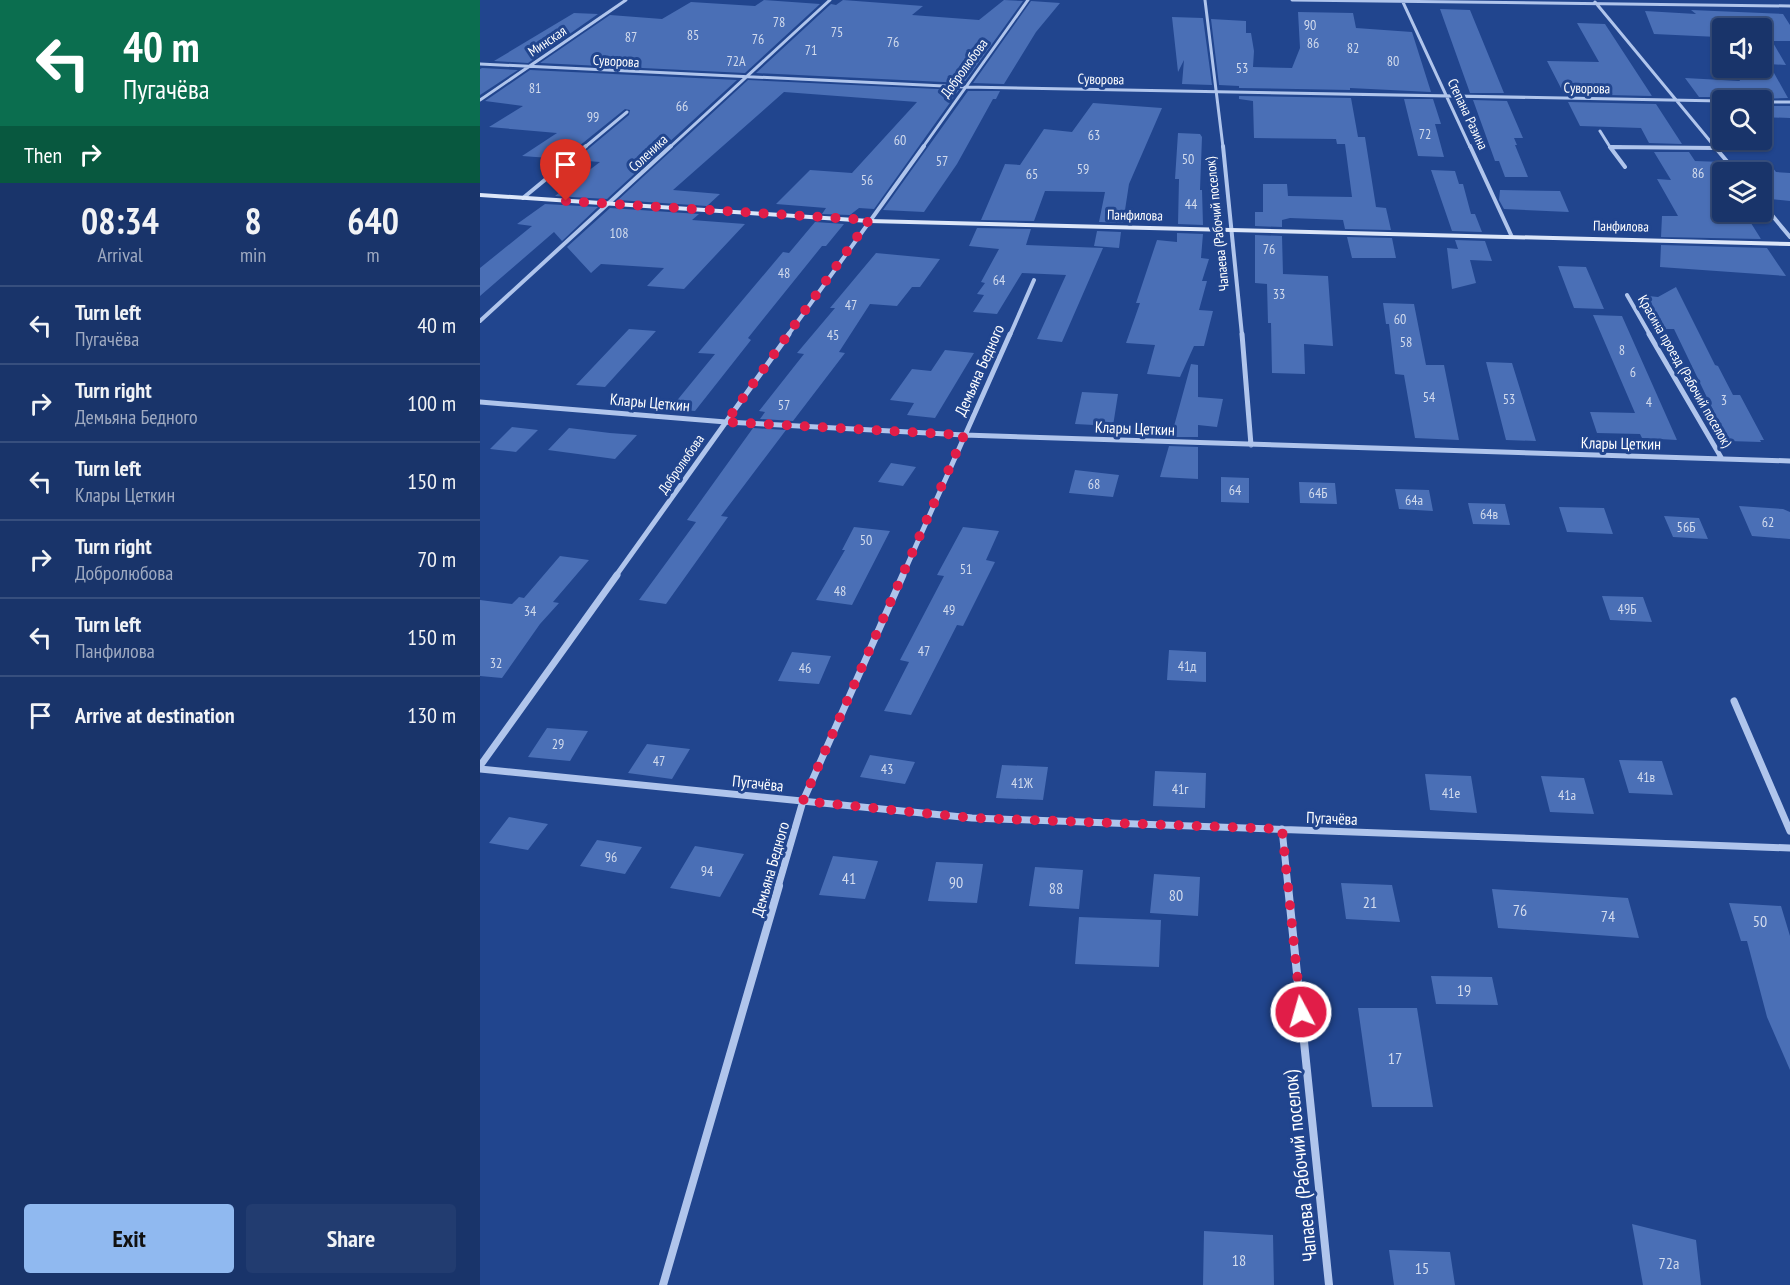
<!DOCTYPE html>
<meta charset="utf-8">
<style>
:root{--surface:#19346a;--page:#223c70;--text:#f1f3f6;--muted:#9faac1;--line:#374f7e;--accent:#90b9f0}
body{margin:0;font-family:"PT Sans Narrow",sans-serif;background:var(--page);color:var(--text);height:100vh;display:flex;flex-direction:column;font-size:22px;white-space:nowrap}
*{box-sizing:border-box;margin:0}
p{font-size:20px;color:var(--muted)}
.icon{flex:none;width:33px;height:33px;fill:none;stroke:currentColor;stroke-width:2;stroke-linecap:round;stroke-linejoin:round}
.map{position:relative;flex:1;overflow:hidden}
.panel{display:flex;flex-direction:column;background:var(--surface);width:480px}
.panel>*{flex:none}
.top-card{background:#0b6e4f;color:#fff;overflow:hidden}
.buttons{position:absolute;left:1232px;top:18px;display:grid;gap:12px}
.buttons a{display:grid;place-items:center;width:60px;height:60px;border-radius:6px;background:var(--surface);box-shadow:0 2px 4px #0004,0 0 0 2px var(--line);font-size:30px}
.pin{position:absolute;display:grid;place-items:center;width:51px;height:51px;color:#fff;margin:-62px -26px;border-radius:50% 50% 50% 0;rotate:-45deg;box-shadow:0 0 6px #0007}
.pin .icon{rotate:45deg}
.me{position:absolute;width:66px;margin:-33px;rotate:354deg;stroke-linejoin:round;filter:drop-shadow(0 0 4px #0008)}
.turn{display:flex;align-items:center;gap:21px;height:126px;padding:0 24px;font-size:27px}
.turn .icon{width:78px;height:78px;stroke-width:2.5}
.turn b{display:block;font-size:42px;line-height:51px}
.then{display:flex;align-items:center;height:57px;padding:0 24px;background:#0003;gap:12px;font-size:22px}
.eta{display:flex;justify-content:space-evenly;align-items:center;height:102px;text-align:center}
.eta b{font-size:36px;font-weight:600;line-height:42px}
.primary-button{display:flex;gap:12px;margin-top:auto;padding:12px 24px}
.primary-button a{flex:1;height:69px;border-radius:6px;background:var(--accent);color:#111;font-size:24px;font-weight:600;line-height:69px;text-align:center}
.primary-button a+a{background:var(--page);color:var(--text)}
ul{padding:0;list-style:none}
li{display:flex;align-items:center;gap:18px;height:78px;padding:0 24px;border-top:2px solid var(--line)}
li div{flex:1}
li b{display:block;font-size:22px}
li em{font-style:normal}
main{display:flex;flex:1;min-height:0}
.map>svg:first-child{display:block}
.building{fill:#4a6fb6}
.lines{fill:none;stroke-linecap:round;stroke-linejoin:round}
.street-far4{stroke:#b0c5ec;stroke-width:3}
.street-far3{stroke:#b0c5ec;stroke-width:4}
.street-far2{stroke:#b0c5ec;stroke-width:5}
.street-far1{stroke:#b0c5ec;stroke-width:7}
.street{stroke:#b0c5ec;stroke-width:8}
.secondary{fill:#dce6f9;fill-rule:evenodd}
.route{stroke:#e11d48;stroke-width:10;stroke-dasharray:0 18}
.labels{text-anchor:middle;stroke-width:6;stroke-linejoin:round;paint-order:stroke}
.number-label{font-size:14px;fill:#d2dbed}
.far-street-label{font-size:14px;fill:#fff;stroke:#21458e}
.street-label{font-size:16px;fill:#fff;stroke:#21458e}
.near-number-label{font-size:16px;fill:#d2dbed}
.near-street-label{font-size:20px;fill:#fff;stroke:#21458e}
</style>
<main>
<section class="panel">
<div class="top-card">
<div class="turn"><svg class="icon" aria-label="left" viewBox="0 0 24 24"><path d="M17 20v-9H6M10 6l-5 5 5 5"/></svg><div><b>40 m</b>Пугачёва</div></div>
<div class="then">Then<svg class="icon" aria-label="right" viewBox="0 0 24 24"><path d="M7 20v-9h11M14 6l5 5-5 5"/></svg></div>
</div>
<div class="eta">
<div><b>08:34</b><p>Arrival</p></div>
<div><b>8</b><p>min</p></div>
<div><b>640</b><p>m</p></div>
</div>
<ul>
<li><svg class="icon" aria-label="left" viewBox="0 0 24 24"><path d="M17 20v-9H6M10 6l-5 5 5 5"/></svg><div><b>Turn left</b><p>Пугачёва</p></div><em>40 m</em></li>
<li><svg class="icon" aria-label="right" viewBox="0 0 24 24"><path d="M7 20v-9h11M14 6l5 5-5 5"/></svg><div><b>Turn right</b><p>Демьяна Бедного</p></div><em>100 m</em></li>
<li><svg class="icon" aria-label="left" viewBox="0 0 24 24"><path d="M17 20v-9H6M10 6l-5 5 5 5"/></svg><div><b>Turn left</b><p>Клары Цеткин</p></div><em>150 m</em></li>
<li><svg class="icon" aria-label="right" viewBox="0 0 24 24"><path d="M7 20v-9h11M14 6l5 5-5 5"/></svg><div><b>Turn right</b><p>Добролюбова</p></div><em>70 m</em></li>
<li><svg class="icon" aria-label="left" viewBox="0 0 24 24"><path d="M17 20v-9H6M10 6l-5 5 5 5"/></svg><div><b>Turn left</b><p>Панфилова</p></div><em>150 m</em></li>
<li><svg class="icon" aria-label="arrive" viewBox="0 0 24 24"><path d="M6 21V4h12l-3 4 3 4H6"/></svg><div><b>Arrive at destination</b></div><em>130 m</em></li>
</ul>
<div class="primary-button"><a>Exit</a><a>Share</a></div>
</section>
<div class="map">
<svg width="1310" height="1285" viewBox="0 0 1310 1285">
<rect width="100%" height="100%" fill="#21458e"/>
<path class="building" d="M284,0L340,4L265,73L60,63L130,15L182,19L211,2L275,6Z
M363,0L443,6L432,15L499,20L524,0L543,1L484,83L276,73L351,4L356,5Z
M551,1L580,3L556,32L524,84L493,83Z
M960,9L990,10L1024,93H990Z
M1211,10L1303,14L1310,25V41H1292L1306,65L1289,64L1308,98L1246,100L1242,97H1219L1205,78L1260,81L1253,68H1281V28H1242V45L1238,37L1174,34L1165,11L1216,14Z
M818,12L873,13L876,28L932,32L951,92L870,88V90L759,88V86L739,85L731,19L766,21V33H771L774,51L773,67L812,68L820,48Z
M94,13L118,14L48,63L14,61Z
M692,17L723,18L732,85L702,84L704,60L698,72Z
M1097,23L1125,24L1172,96L1084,94L1067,61L1119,62Z
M2,68L38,70L0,95V69Z
M50,70L257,80L127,199L75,196L120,162L95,160L149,115L150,110L145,109L83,159L42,156L77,133L9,127L43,106L5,101Z
M268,80L479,90L394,209L379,208L370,215L342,214L346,208L296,204L330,170L372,173L437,102L304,92L193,190L240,194L227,206L138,200Z
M488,91H520L516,99H513L477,164L444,212L403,210Z
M759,96L871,98L878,137H885L896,207L906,208L911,230L865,229L863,220L810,218L802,220V227L775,226V212H783V184H807L808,196L872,197L865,144H857L856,139L774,138L773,101L759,99Z
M924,99H953L961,124H955L964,157L938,156Z
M993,100L1027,101L1043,138H1034L1037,145H1035L1048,177H1025L1019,161H1015Z
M1088,102L1176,104L1202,144L1169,143L1161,128L1100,126Z
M613,103L682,108L649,184L643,223L619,222L625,192L565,191L554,221L501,220L525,164L540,165L564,129L592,132Z
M1281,106H1310V118L1281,117Z
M698,133L720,134L722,137L720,190H722L723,225L698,224L699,179H695Z
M1174,152H1209L1215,161L1242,162L1251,172H1242V212H1266H1264L1281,239L1181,237L1182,216H1198L1177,179L1191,180Z
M1253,162L1289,163L1296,172L1310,173V201L1281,198V172H1260Z
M951,170L975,171L979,184H983L991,214H995L1002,232L972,231Z
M1020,190L1080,191L1089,212L1024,209L1019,200Z
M65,204L118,207L82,241L74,232L0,296V268L52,226L37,224Z
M130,208L219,214L212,220L265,224L204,289L167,286L184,268L121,264L111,273L87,247Z
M335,222L364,224L346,246H342L268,338L271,340L215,411L190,409L235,354L218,353L303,252L309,253Z
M497,228L551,229L546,245L623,248L582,342L557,339L586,275L542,273L517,314L493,312L504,295L497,294L505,283L501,282L519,249L489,246Z
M617,231L641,232L639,248L614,246Z
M697,233L723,234L721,258L729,259L722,281H727L719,310L733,311L724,346H714L700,377L667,374L675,345L646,343L660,303H656L677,240L697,242Z
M775,235L802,236L803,274L848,276L853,346L824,344L825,374L792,373L791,323H788L787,284L775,283Z
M867,237L912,238L916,258H872Z
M975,240L1005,241L1012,261L990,260L996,283L972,289L967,248L978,249Z
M1181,245L1287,248L1306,276L1180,267Z
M396,253L460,259L440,287H432L417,306L390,304L359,352L365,353L313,421L280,419L285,412L279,411L324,354L317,353L355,308H350Z
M1078,266L1106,267L1124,309L1094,308Z
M1196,287L1235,365L1238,366L1253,395H1260L1284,440H1280L1281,442L1248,441L1194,329H1183L1168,296L1178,297Z
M903,303L934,304L946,365H964L979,440L935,438L924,375L915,374L909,324H906Z
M1113,315L1142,316L1197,440L1162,438L1160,434L1117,433L1110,412L1155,413Z
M149,329L176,331L125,387L96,385Z
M465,350L494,353L455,418L427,415L434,403L410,400L432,369L451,371Z
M1006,362L1032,363L1056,441L1026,440Z
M711,364L718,365V397L743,399L737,427L718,425V437H691Z
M602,392L638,394L633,426L595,424Z
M32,427L58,430L36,452L10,449Z
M89,428L130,433L157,435L135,459L68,450Z
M273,428L306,430L241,516L248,517L186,604L159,600L216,522L207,520Z
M689,446L718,447V479L680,477Z
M411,463L436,467L423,486L398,482Z
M595,470L639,475L633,497L589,493Z
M741,477L769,478V503L741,502Z
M819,482L855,483L857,504L820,503Z
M915,489L949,490L953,511L919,509Z
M988,503L1025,504L1030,525L993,524Z
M1259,506L1303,509L1310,512V539L1272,536Z
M1079,507L1124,508L1133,534L1087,532Z
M1184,516L1219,518L1228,539L1193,537Z
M374,527L410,531L372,605L336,600L365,550H362Z
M483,527L519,531L506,560L515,562L483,626L477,625L431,715L404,711L429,662L420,660L464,576L457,575Z
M80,556L109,560L73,602L79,603L60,624L22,678L0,676V600L32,604L39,597L44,598Z
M1122,596L1163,597L1172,622L1130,620Z
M689,650L726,652V682L687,680Z
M312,652L351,656L339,684L298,681Z
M67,728L108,731L90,761L48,757Z
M167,744L210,749L192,779L148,773Z
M390,755L435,762L425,784L380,777Z
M1139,760L1182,761L1193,795L1149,793Z
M522,765L568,767L563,800L516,798Z
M675,771L726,773L725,808L673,806Z
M945,774L991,776L997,813L950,810Z
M1061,776L1104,778L1114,814L1070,812Z
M29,817L68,824L48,850L9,843Z
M117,840L162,847L145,874L100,866Z
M215,846L264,854L240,897L190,888Z
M353,856L398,861L385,899L339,895Z
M456,862L503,864L497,903L448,901Z
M555,867L603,870L599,909L549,906Z
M674,874L720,877L718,916L670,913Z
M861,883L912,885L920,922L866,919Z
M1012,889L1148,898L1159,938L1018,928Z
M1249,903L1301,906L1310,936V1070L1287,1017L1267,941H1261Z
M599,917L681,920L679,967L595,964Z
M951,976L1012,977L1018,1005L956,1004Z
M878,1008H937L953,1107H892Z
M1152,1224L1216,1240L1221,1285H1163Z
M724,1231L793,1235L794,1285H723Z
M909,1250L970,1252L975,1285H914Z"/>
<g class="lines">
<path class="street-far4" d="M725,0L743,147
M812,0L1310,6
M922,0L990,147
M1115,2L1235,147
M0,64L485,87L1242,101
M0,100L146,0
M1281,102H1310
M1120,131L1130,147
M105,147L147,112
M190,147L350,0
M443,147L548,0
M1130,147H1141"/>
<path class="street-far3" d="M743,146L762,335
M990,146L1032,237
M1234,146L1256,172
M1145,167L1130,147L1236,148
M43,198L106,146
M1281,202L1310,237
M1147,295L1170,335
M0,321L191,146
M308,335L444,146
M530,335L554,280"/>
<path class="street-far2" d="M762,334L771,445
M1169,334L1242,459
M0,402L246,422L484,435L1310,461
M135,577L309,334
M422,577L530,334"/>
<path class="street-far1" d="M1254,701L1310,831
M0,766L137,575
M0,769L492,818L1310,848
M802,829L808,887
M298,887L323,801L423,575"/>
<path class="street" d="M808,886L849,1285
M183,1285L299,886"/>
<path class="secondary" d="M0,193L389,219L1310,242V246L389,223L0,197Z"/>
</g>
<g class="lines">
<path class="route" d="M86,201L389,220L246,422L484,435L323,801L492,818L802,829L821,1012"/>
</g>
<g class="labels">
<g class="number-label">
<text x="299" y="27">78</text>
<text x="830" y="30">90</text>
<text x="357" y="37">75</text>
<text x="213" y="40">85</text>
<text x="151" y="42">87</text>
<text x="278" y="44">76</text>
<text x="413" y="47">76</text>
<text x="833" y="48">86</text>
<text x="873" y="53">82</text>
<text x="331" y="55">71</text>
<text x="256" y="66">72А</text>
<text x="913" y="66">80</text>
<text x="762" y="73">53</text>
<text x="55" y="93">81</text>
<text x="202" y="111">66</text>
<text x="113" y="122">99</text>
<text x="945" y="139">72</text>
<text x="614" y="140">63</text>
<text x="420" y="145">60</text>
<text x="708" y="164">50</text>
<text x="462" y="166">57</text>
<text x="603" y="174">59</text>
<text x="1218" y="178">86</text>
<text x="552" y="179">65</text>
<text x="387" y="185">56</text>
<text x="711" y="209">44</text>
<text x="139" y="238">108</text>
<text x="789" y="254">76</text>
<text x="304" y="278">48</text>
<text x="519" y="285">64</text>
<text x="799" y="299">33</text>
<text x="371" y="310">47</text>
<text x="920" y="324">60</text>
<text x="353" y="340">45</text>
<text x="926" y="347">58</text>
<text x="1142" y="355">8</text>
<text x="1153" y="377">6</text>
<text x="949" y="402">54</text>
<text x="1029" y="404">53</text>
<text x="1244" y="405">3</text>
<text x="1169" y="407">4</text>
<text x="304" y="410">57</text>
<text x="614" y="489">68</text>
<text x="755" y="495">64</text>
<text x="838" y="498">64Б</text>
<text x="934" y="505">64а</text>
<text x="1009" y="519">64в</text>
<text x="1288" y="527">62</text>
<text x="1206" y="532">56Б</text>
<text x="386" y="545">50</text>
<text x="486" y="574">51</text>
<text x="360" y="596">48</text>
<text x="1147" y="614">49Б</text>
<text x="469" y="615">49</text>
<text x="50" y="616">34</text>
<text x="444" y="656">47</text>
<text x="16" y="668">32</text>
<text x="707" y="671">41д</text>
<text x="325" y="673">46</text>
<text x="78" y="749">29</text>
<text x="179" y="766">47</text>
<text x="407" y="774">43</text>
<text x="1166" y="782">41в</text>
<text x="542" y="788">41Ж</text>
<text x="700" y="794">41г</text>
<text x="971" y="798">41е</text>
<text x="1087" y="800">41а</text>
<text x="131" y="862">96</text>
<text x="227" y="876">94</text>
</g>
<g class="far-street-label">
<text transform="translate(67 41) rotate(-34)" y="5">Минская</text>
<text transform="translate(136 61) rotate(3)" y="5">Суворова</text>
<text transform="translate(484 68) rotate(-54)" y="5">Добролюбова</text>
<text transform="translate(621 79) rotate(1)" y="5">Суворова</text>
<text transform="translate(1107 88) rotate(1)" y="5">Суворова</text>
<text transform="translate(988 114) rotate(65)" y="5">Степана Разина</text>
<text transform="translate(168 153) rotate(-43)" y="5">Соленика</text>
<text transform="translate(655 215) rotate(1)" y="5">Панфилова</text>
<text transform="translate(737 224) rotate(-96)" y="5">Чапаева (Рабочий поселок)</text>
<text transform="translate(1141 226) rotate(1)" y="5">Панфилова</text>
<text transform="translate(1205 371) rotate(60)" y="5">Красина проезд (Рабочий поселок)</text>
<text transform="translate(201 464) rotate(-55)" y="5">Добролюбова</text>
</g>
<g class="street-label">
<text transform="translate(499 370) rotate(-66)" y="6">Демьяна Бедного</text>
<text transform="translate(170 402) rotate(5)" y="6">Клары Цеткин</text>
<text transform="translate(655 428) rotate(2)" y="6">Клары Цеткин</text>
<text transform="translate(1141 443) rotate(1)" y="6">Клары Цеткин</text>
<text transform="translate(278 783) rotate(6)" y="6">Пугачёва</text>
<text transform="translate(852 818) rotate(2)" y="6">Пугачёва</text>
<text transform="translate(290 869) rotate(-74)" y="6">Демьяна Бедного</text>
</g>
<g class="near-number-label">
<text x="369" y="884">41</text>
<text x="476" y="888">90</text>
<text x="576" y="894">88</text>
<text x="696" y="901">80</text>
<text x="890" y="908">21</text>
<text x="1040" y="916">76</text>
<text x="1128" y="922">74</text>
<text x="1280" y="927">50</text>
<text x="984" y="996">19</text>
<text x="915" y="1064">17</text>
<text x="759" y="1266">18</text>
<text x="1189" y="1269">72а</text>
<text x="942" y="1274">15</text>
</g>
<g class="near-street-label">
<text transform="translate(820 1166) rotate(-96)" y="7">Чапаева (Рабочий поселок)</text>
</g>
</g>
</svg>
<div class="buttons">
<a><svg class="icon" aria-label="sound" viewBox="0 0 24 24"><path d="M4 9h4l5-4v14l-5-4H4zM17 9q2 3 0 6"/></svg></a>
<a><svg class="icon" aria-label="search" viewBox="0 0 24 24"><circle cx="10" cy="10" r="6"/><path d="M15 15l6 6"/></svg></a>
<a><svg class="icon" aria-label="layers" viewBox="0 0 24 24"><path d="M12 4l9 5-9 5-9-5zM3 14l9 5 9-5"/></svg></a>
</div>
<div class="pin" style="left:86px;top:201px;background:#d93025"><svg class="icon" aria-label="arrive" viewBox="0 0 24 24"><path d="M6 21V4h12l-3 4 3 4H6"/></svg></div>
<svg class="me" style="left:821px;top:1012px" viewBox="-20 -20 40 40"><circle r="17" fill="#e11d48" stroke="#fff" stroke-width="3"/><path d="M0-11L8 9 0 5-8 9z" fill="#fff"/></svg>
</div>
</main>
